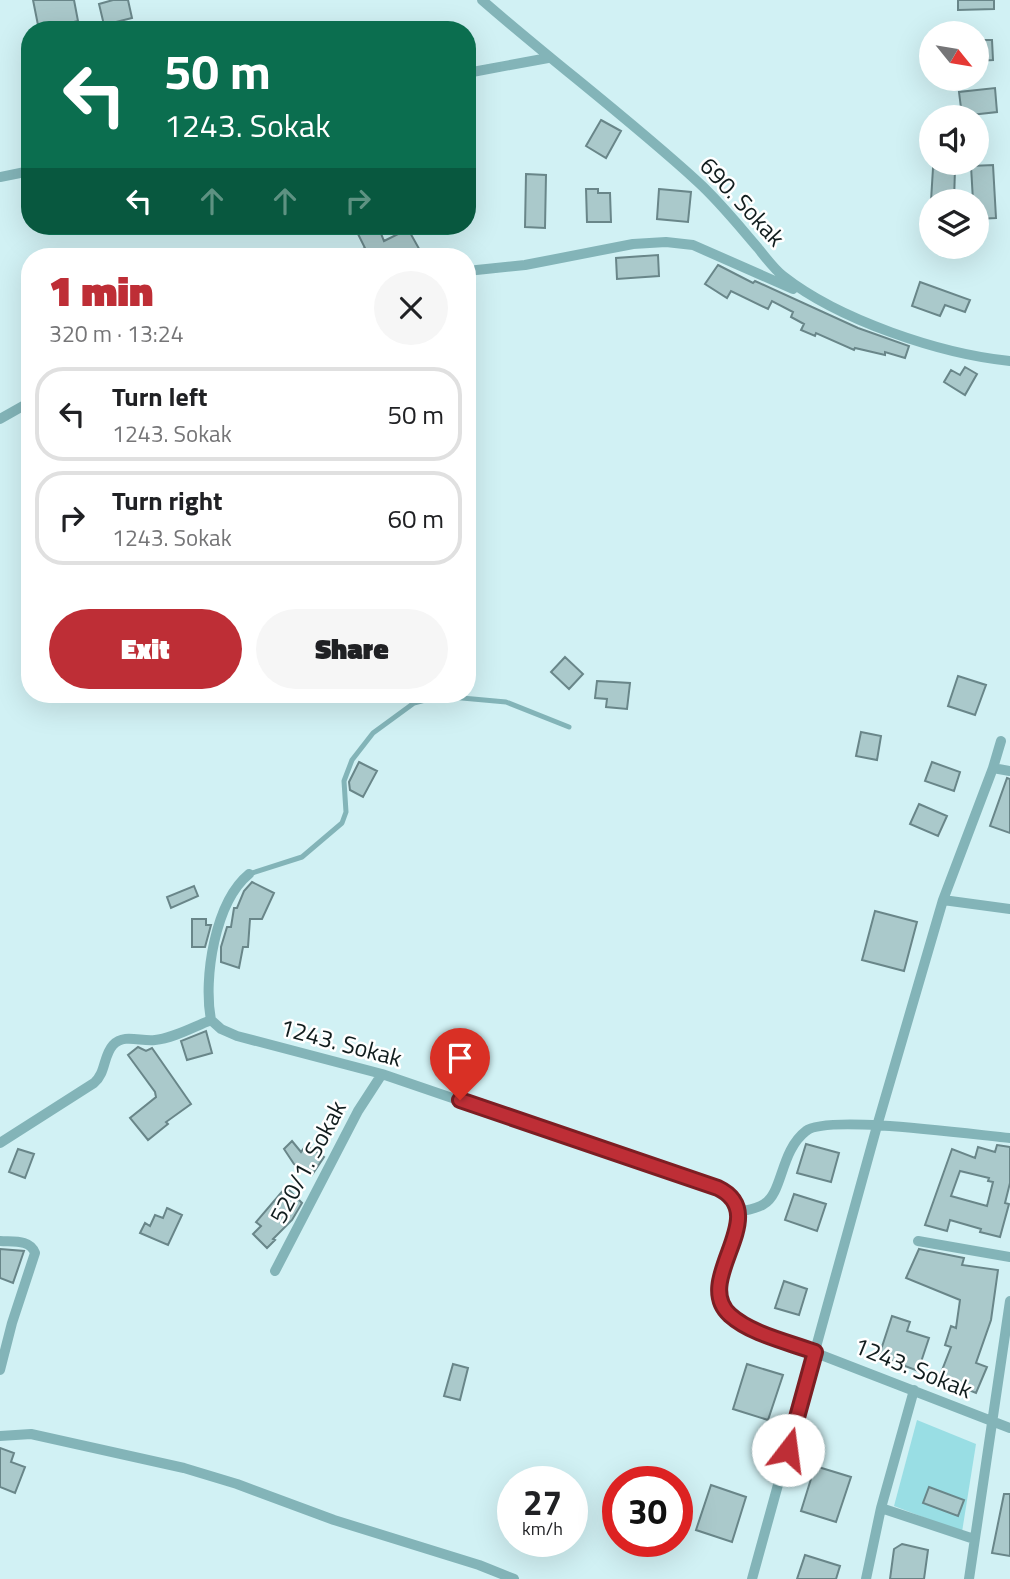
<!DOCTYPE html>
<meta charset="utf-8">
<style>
:root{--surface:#fff;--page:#f6f6f6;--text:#202124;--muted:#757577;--line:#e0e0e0;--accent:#be2e36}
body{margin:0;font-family:"Titillium Web",sans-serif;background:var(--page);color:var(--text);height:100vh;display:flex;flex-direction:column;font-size:26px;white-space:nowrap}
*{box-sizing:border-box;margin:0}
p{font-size:23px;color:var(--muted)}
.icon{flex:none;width:38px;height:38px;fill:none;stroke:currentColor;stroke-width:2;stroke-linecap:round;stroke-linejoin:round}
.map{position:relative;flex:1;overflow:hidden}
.details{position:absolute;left:21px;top:248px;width:455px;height:455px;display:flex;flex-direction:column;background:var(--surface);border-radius:28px;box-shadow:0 7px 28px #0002}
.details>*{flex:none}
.banner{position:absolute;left:21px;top:21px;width:455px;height:214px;border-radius:28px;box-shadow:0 7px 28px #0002;background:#0b6e4f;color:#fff;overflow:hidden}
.needle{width:46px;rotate:120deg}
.fabs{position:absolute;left:919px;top:21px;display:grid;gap:14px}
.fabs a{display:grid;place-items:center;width:70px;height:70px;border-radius:50%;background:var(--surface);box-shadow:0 7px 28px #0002;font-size:35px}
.speed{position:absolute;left:497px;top:1466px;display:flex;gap:14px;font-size:35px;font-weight:700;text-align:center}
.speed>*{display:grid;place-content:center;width:91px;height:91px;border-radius:50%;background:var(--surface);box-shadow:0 7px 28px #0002;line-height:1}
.speed small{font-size:18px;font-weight:400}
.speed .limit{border:10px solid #d22;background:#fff;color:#111}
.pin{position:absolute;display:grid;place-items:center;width:60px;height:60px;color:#fff;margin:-72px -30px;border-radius:50% 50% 50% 0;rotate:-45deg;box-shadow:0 0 7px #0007}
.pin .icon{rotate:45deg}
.me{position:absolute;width:77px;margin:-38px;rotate:15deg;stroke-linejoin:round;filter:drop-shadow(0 0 5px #0008)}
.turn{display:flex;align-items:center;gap:24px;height:147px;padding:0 28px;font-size:32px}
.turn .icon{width:91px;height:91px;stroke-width:2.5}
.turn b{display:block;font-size:49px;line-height:60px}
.lanes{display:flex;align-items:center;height:66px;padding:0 28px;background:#0003;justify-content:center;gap:35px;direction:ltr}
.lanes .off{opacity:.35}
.round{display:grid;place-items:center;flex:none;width:74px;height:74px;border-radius:37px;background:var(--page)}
.headline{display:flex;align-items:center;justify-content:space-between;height:119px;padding:0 28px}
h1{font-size:42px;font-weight:800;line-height:52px;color:var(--accent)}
.cta{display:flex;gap:14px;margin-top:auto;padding:14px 28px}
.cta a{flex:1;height:80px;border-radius:42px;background:var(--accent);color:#fff;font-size:28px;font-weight:800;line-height:80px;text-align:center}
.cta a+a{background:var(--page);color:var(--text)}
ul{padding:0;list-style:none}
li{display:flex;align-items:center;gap:21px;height:94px;margin:0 14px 10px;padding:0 14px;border:4px solid var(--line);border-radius:28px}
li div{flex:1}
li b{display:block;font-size:26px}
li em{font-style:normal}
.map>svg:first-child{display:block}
.green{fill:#99dee4}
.building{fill:#aac9cb;stroke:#698689;stroke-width:2;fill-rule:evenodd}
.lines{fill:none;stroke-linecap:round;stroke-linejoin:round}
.service{stroke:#83b4b8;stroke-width:5}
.minor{stroke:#83b4b8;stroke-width:10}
.route-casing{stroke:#7c1e23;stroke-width:18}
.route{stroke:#be2e36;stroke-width:12}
.labels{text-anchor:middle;stroke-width:5;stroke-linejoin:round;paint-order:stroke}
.street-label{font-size:24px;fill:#111d1e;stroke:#fff}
</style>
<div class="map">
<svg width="1010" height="1579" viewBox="0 0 1010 1579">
<rect width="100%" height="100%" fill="#d1f1f4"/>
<path class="green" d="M917,1420L976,1444L962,1532L894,1506Z"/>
<path class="building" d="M33,0H74L78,21L39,30Z
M113,0H128L132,18L104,25L99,4Z
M958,0H994V9L958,10Z
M976,40H992L993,60L976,61Z
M995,88L997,112L962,116L959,92Z
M601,120L621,131L606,158L586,146Z
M993,165L996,218L976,219V201H973L971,166Z
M933,168L955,169L954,201H931Z
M526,174L546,175L545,228L525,227Z
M586,189H598V193H610L611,222H587Z
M659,189L691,192L688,222L657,219Z
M354,226H378L384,241L408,229L422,254L416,257H347L365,248Z
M658,255L659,276L617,279L616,258Z
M718,265L753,283L755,281L858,328L909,346L905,358L885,352V355L855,348L854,350L816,333L815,336L801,330L804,324L791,317L793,312L772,301L768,309L731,291L727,298L705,284Z
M920,282L970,300L965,312L945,305L940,316L912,306Z
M965,367L977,374L965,395L944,382L951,370L960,375Z
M565,657L583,674L569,689L551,672Z
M958,676L986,685L975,715L948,706Z
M597,681L630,683L627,709L606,707L607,699L595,698Z
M861,732L881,736L877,760L856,756Z
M359,762L377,771L363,797L350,790L349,782Z
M932,762L960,772L954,791L925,781Z
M1007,778L1010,779V833L990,826Z
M919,804L947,816L938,836L910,824Z
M252,882L274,893L262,919H250L248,947H243L239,968L221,962V947L227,927H231L234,908H237L244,891Z
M194,886L198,896L171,908L167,897Z
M875,911L917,922L904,971L862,960Z
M192,919H206V925H211L205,947H192Z
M206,1031L212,1053L187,1060L181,1041Z
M138,1047L146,1051L152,1048L191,1104L166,1122L168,1124L148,1140L130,1118L156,1097L155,1092L128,1055Z
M292,1141L301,1152L306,1145L324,1157L312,1175L294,1164L284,1149Z
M806,1144L839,1153L831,1182L797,1173Z
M997,1145L1010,1147V1183L1005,1203L1009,1204L1000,1237L980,1232L981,1229L950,1220L947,1231L925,1225L952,1149L975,1158L978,1147L995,1152ZM960,1171L989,1178L988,1181L993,1182L987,1206L951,1196Z
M18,1149L34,1154L25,1178L9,1172Z
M286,1187L302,1203L292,1220L273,1239L275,1240L267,1248L253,1234L261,1226L256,1222Z
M794,1194L826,1204L817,1231L785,1220Z
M167,1208L182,1215L168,1245L140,1233L145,1223L150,1226L155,1215L163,1218Z
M0,1249L24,1251L13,1283L0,1278Z
M919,1249L964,1258L962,1265L998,1270L991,1320L976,1363L987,1367L976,1393L939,1378L951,1347L945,1345L951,1326L956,1328L960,1300L906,1278Z
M784,1281L807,1289L799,1315L775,1308Z
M892,1316L910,1322L907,1331L929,1338L918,1371L879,1356Z
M453,1364L468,1368L460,1400L444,1396Z
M747,1364L783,1375L768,1420L733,1409Z
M0,1448L14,1453L11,1462L25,1467L15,1493L0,1487Z
M815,1466L851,1477L836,1522L801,1511Z
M711,1485L746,1497L732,1542L696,1530Z
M929,1487L964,1500L958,1516L923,1503Z
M1004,1494H1010V1556L992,1553Z
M902,1544L928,1550L924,1579H890L894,1549Z
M805,1555L840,1566L836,1579H797Z"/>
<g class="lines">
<path class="service" d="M249,874L302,857L342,823L346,812L344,781L352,760L373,733L414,703L440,696L506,702L569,727"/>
<path class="minor" d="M482,0C553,62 628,118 698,182C720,202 739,226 758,248C766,258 774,269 783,276C839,320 940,354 1010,361
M467,73L548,58
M0,177L30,171
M467,271L525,265L633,244L666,242L693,245L793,289
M0,419L30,402
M993,768L1001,741
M943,900L1010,909
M211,1020L221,1029L237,1036L382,1074L725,1191C734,1200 738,1208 738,1221C731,1246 705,1293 730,1315C738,1322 749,1326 759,1331L1010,1428
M211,1020C203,978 215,902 249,874
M0,1143L94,1083C106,1073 103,1056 113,1045C124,1033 141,1042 155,1040C174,1038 193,1027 211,1020
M738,1212C746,1210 757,1209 764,1204C783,1193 780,1151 806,1131C827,1114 976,1135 1010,1138
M0,1241C13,1242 30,1239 35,1253L12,1323L0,1370
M918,1241L1010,1257
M275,1271L358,1111L382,1074
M0,1436L31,1434L184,1468L237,1484L334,1520L479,1565L514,1579
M881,1508L974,1539
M752,1579L877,1126L943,900L993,768L1010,771
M866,1579L881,1508L914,1390
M969,1579L1010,1301"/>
</g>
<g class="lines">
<g class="route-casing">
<path id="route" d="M460,1100L718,1188C774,1215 691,1280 730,1315C751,1334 788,1342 815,1352L788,1450"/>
</g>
<use href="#route" class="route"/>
</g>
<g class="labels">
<g class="street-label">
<text transform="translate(742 202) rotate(47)" y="8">690. Sokak</text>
<text transform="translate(341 1043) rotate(15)" y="8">1243. Sokak</text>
<text transform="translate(308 1162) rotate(-62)" y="8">520/1. Sokak</text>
<text transform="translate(913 1368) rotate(22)" y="8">1243. Sokak</text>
</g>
</g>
</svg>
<div class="fabs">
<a><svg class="needle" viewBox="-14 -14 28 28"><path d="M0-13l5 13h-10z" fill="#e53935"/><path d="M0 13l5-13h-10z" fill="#757577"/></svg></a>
<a><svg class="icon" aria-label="sound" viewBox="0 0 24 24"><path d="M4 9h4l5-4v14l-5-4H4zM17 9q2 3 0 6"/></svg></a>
<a><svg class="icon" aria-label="layers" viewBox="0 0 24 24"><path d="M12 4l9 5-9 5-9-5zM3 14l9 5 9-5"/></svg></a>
</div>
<div class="speed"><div>27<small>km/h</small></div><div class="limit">30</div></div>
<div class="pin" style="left:460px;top:1100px;background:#d93025"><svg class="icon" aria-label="arrive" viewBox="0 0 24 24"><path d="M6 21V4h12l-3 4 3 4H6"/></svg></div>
<svg class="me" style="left:788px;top:1450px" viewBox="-20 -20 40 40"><circle r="19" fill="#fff"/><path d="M0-13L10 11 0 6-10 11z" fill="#be2e36"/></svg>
<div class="banner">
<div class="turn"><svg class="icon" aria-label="left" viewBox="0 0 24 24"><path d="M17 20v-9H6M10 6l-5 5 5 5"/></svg><div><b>50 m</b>1243. Sokak</div></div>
<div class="lanes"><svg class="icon" aria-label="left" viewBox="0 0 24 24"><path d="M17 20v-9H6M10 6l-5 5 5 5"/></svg><svg class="icon off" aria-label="ahead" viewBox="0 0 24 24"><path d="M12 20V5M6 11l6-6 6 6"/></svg><svg class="icon off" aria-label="ahead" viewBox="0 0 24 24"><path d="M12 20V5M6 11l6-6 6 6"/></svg><svg class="icon off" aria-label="right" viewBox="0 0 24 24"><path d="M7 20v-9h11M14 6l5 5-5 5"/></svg></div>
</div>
<section class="details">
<div class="headline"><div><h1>1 min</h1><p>320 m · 13:24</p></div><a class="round"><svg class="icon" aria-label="close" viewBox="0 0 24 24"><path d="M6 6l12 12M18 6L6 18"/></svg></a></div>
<ul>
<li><svg class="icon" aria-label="left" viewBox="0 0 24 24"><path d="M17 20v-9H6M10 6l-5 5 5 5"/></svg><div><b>Turn left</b><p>1243. Sokak</p></div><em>50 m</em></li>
<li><svg class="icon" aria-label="right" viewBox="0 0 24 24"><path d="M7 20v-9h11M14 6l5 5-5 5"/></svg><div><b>Turn right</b><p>1243. Sokak</p></div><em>60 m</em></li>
</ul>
<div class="cta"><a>Exit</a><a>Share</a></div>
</section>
</div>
